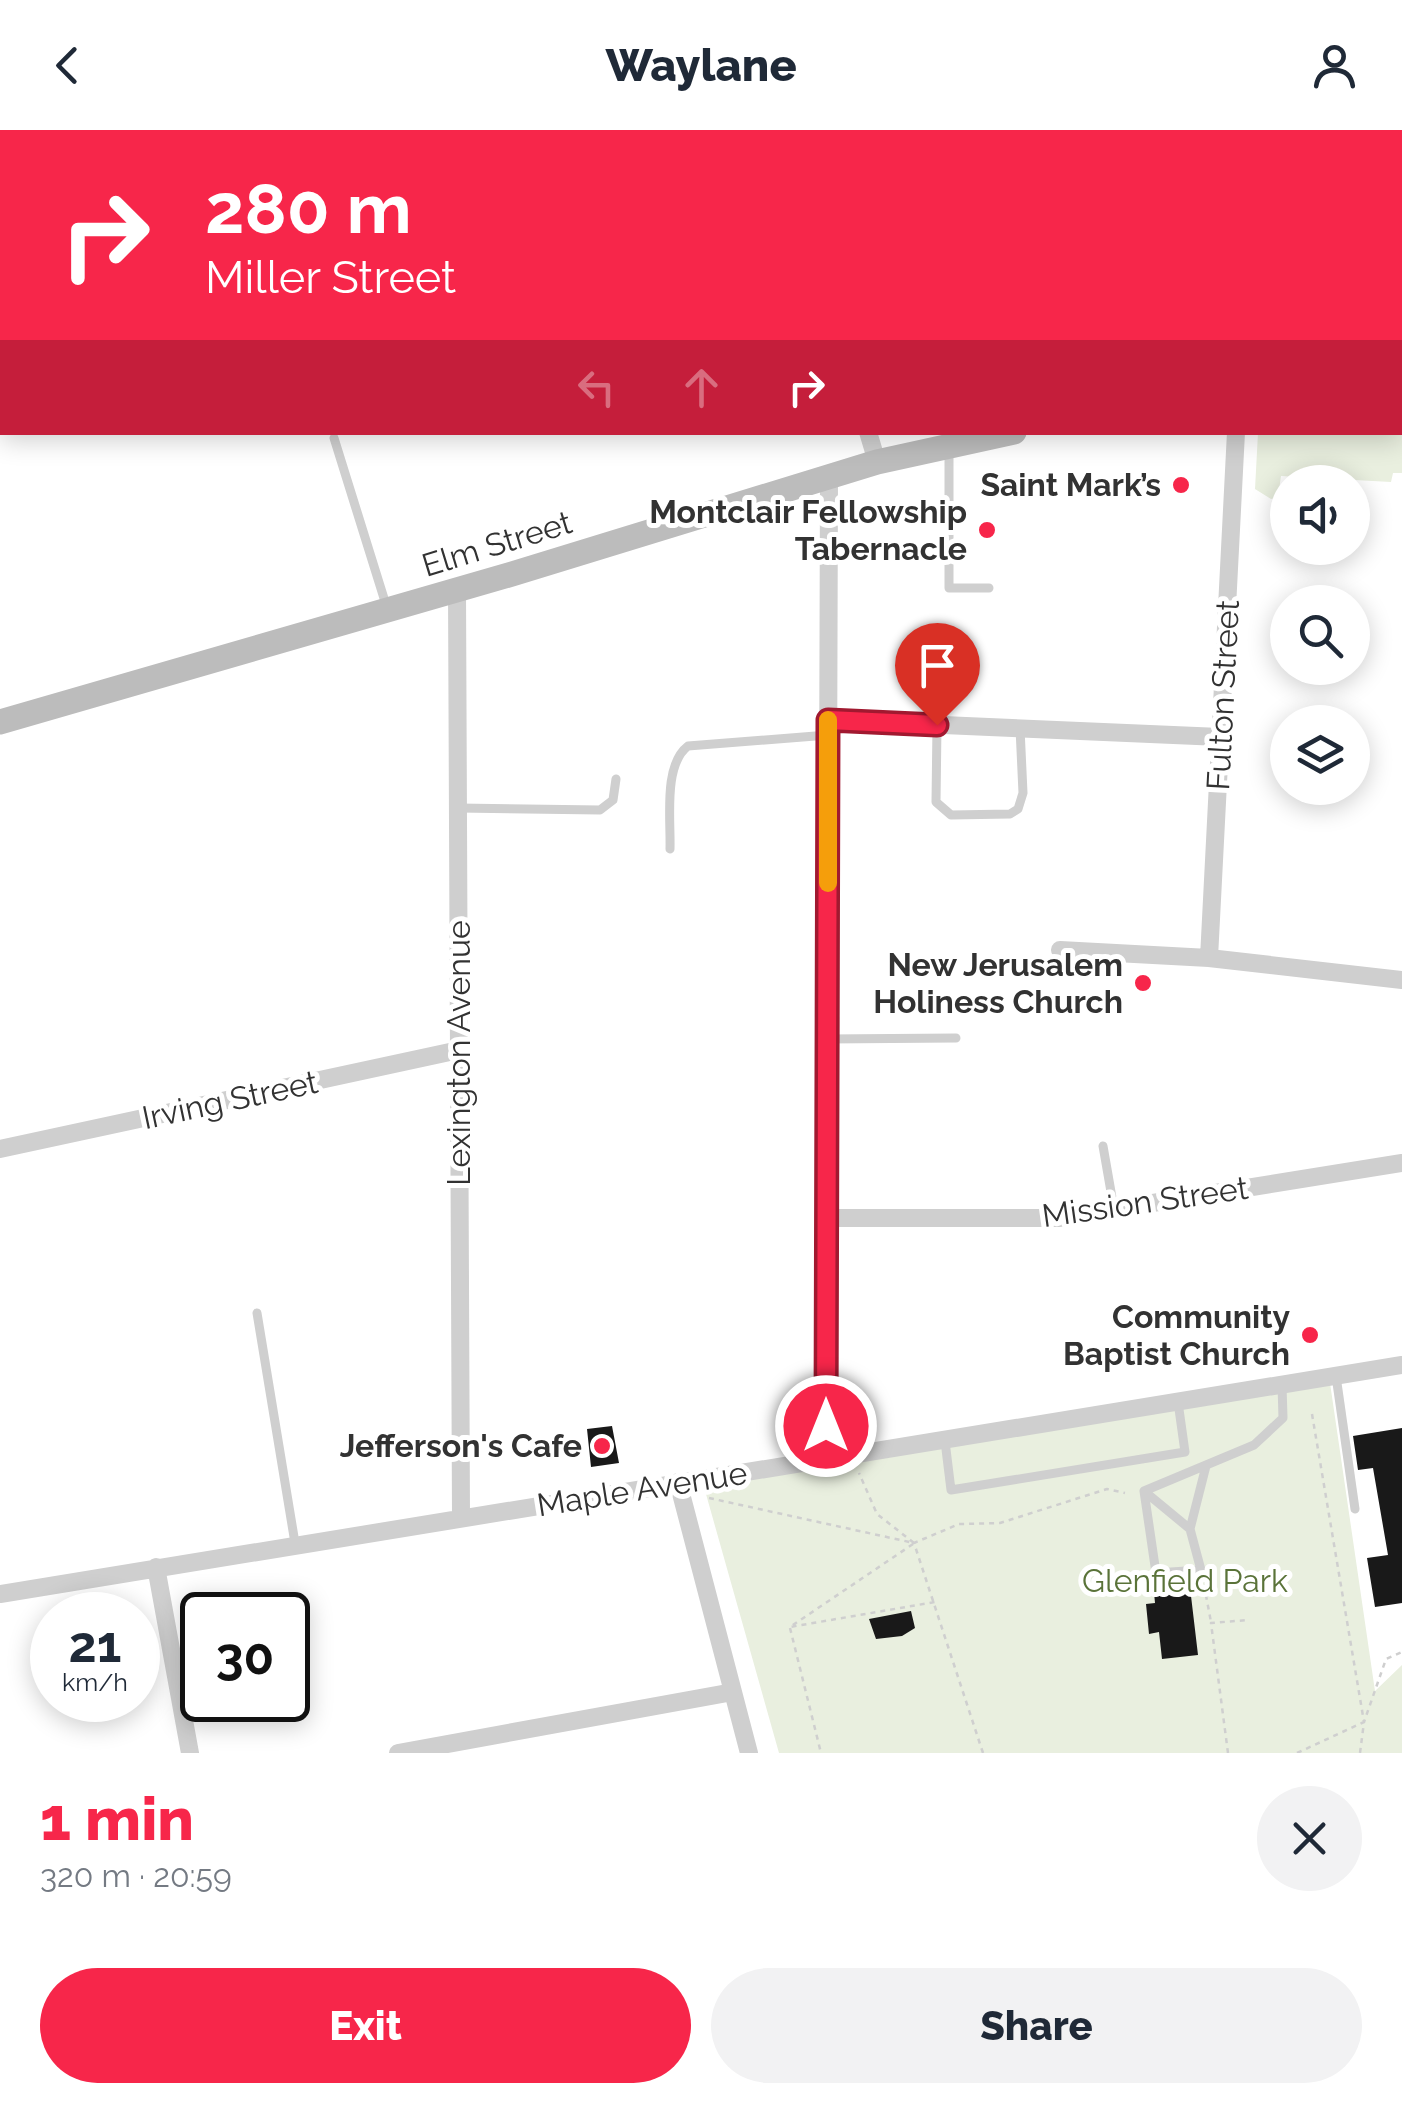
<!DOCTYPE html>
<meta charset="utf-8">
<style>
:root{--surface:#fff;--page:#f2f2f3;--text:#1f2937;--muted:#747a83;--accent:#f7264a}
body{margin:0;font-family:Raleway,sans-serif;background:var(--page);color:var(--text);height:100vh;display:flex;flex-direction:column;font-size:38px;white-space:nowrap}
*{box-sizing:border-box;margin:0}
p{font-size:32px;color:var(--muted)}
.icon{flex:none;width:55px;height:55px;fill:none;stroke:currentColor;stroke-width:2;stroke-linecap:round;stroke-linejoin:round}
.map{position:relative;height:1623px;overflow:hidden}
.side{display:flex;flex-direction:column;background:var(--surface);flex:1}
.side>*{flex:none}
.banner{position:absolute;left:0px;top:0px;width:1402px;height:305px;box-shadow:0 5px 25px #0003;background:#f7264a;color:#fff;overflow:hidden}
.buttons{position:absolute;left:1270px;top:335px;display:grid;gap:20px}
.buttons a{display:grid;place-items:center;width:100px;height:100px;border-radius:50%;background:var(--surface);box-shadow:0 5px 25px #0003;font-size:50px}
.speed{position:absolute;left:30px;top:1462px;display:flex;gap:20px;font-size:50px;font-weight:700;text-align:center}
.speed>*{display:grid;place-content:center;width:130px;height:130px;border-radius:50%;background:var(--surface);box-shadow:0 5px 25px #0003;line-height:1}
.speed small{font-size:25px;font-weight:400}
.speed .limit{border:5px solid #111;border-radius:15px;background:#fff;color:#111}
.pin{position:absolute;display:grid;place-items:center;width:85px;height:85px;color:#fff;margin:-102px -42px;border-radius:50% 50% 50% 0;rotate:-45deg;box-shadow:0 0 10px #0007}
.pin .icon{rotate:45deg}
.me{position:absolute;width:110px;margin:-55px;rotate:0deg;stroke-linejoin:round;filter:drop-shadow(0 0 8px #0008)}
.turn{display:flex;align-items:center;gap:35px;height:210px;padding:0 40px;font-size:45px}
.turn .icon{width:130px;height:130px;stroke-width:2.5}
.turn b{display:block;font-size:70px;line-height:85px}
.lanes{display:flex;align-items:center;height:95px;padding:0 40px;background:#0003;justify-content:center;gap:50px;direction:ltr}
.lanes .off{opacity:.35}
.round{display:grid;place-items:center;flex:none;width:105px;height:105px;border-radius:52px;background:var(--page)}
.head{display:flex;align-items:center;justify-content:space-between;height:170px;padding:0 40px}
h1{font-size:60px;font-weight:800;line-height:75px;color:var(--accent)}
.action{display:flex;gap:20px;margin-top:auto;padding:20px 40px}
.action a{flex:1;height:115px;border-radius:60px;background:var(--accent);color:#fff;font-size:40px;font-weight:800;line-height:115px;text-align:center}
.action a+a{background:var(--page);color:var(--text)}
header{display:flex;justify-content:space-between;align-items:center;height:130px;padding:0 40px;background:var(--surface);font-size:45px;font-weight:800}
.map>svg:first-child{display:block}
.green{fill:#e9efdf}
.building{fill:#191919}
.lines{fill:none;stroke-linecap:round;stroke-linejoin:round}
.path{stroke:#cfcfcf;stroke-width:2.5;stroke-dasharray:5 5;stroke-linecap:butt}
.lane{stroke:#cfcfcf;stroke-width:9}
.street{stroke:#cfcfcf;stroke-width:18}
.secondary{stroke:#bcbcbc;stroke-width:25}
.route-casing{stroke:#a11930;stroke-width:25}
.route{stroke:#f7264a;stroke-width:18}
.slow{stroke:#f59e0b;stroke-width:18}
.poi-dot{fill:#f7264a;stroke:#fff;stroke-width:4}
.labels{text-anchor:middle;stroke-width:10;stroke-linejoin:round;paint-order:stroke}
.poi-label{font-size:32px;font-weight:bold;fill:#323232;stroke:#fff;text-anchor:end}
.street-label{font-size:32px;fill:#323232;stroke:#fff}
.park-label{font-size:32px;fill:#5a7339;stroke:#fff}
</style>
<header><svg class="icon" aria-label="back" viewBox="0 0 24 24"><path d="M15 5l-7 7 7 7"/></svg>Waylane<svg class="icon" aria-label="person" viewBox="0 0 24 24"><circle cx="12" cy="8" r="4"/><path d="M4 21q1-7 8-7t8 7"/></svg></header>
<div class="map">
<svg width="1402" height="1623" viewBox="0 0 1402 1623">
<rect width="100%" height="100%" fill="#fff"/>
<path class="green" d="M1402,232V343H1393L1391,352L1281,346L1278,367L1271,369L1255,359L1258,303L1400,302Z
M1330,1253L1375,1561L1402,1535V1623H779L704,1357Z"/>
<path class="building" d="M612,1296L619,1333L591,1337L587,1299Z
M1402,1298V1473L1375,1477L1367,1428L1388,1425L1373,1338L1358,1340L1353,1306Z
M1189,1449L1198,1525L1162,1529L1159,1502L1149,1504L1146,1474L1155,1473L1153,1452Z
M911,1481L915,1498L902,1506L876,1509L869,1489Z"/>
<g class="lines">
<path class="path" d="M1312,1284L1364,1592L1386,1529L1402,1522
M709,1368L914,1413L877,1384L859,1343
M913,1414L790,1497L935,1472
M1204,1455L1211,1492
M790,1498L821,1623
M983,1623L914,1413L959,1394L1000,1393L1107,1359L1125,1363
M1228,1623L1211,1493L1248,1490
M1297,1623L1364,1592L1360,1623"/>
<path class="lane" d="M541,0V2
M334,308L387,478
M949,319V458H989
M937,596L936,672L951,685L1010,684L1018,679L1023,663L1020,598
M458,678L600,680L613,670L616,649
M670,719C671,690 663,635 688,616L828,605
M827,909L956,908
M1103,1016L1114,1079
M257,1183L295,1413
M1336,1246L1355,1379
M945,1311L951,1360L1185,1322L1178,1272
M1144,1361L1190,1399L1201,1440L1156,1443Z
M1144,1361L1254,1315L1283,1288L1282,1255
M1190,1399L1206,1336"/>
<path class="street" d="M106,0L107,2
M784,0L785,2
M956,2L967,0
M868,302L877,332
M457,460L461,1387
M828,590L1220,607
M1060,820L1209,828L1402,850
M1209,828L1236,302
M0,1019L459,920
M827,1088H1059L1402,1033
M826,1331L829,346
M678,1352L749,1623
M156,1437L190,1623
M0,1464L1402,1235
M398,1623L733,1562"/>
<path class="secondary" d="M1400,212H1402
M0,592L512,444L877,332L1014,302"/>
</g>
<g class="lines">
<g class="route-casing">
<path id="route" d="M826,1296L828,590L937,595"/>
</g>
<use href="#route" class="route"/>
<path class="slow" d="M828,753V590"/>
</g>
<g class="poi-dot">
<circle cx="1181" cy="355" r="10"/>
<circle cx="987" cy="400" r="10"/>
<circle cx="1143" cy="853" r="10"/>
<circle cx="1310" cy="1205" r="10"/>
<circle cx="602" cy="1316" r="10"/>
</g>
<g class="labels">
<g class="poi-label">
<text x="1161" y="366">Saint Mark’s</text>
<text x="967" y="393">Montclair Fellowship<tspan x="967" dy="37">Tabernacle</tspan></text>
<text x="1123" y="846">New Jerusalem<tspan x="1123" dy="37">Holiness Church</tspan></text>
<text x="1290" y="1198">Community<tspan x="1290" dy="37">Baptist Church</tspan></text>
<text x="582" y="1327">Jefferson's Cafe</text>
</g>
<g class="street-label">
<text transform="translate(497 414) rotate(-17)" y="11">Elm Street</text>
<text transform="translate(1223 565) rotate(-87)" y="11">Fulton Street</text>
<text transform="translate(459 923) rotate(-90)" y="11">Lexington Avenue</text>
<text transform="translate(230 970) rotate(-12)" y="11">Irving Street</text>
<text transform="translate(1145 1072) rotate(-8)" y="11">Mission Street</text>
<text transform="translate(642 1359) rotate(-9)" y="11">Maple Avenue</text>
</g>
<g class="park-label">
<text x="1185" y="1462">Glenfield Park</text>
</g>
</g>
</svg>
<div class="buttons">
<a><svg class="icon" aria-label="sound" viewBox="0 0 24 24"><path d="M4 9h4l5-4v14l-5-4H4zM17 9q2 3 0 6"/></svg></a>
<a><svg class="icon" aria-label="search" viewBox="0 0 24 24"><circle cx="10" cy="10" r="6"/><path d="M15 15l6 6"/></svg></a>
<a><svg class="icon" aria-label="layers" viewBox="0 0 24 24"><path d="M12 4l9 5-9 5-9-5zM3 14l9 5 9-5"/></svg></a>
</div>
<div class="speed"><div>21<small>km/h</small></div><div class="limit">30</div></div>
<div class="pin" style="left:937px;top:595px;background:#d93025"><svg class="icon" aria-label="arrive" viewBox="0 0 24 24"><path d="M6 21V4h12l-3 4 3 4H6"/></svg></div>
<svg class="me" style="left:826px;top:1296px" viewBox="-20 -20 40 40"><circle r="17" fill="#f7264a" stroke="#fff" stroke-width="3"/><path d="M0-11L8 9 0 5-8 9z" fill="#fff"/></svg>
<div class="banner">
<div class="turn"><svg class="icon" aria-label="right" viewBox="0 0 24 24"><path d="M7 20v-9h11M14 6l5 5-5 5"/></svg><div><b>280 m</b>Miller Street</div></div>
<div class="lanes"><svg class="icon off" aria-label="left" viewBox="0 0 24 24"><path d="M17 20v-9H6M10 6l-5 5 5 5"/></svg><svg class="icon off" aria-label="ahead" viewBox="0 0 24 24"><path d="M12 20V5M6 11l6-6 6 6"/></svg><svg class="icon" aria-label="right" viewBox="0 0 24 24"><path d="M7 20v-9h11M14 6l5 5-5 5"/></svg></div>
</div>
</div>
<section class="side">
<div class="head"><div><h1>1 min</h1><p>320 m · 20:59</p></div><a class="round"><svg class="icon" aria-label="close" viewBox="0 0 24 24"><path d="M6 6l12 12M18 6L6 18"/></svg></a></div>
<div class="action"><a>Exit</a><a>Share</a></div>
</section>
